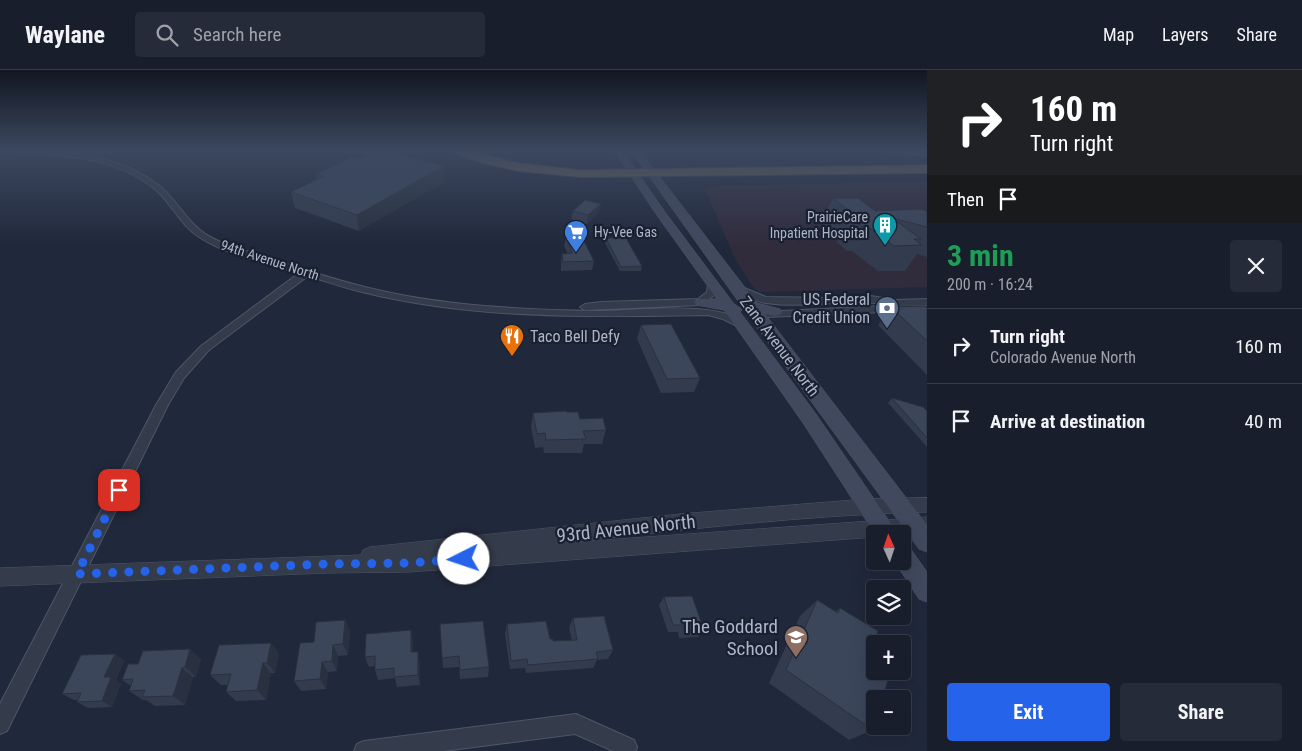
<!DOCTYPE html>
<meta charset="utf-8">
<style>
:root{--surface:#181e2c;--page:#252b38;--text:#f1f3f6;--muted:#9fa2a9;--line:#363c48;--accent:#2563eb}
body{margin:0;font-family:"Roboto Condensed",sans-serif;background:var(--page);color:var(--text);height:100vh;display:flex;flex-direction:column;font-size:19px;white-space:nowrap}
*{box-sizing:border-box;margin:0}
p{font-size:16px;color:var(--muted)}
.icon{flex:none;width:28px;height:28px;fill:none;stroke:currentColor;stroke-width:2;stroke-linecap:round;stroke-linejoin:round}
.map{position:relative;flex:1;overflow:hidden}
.side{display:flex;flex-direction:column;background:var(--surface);width:375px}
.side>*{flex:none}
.banner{background:#202124;color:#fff;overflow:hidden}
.needle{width:32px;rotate:357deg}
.controls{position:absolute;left:866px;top:455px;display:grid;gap:10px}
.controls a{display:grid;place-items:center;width:45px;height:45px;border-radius:5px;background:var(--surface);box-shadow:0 5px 20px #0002,0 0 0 1px var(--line);font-size:25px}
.pin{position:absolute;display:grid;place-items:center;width:42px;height:42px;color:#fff;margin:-21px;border-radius:10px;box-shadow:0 2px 8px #0006}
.me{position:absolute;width:55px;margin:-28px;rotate:266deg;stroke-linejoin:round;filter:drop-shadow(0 0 4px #0008)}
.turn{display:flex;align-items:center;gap:18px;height:105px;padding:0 20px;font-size:22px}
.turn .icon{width:65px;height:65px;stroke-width:2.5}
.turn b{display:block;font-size:35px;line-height:42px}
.then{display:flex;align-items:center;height:48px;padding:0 20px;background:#0003;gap:10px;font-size:19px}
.round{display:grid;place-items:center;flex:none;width:52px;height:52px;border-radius:5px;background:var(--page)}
.head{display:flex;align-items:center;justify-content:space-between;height:85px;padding:0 20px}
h1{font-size:30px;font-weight:700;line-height:38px;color:#1e9e55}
.cta{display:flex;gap:10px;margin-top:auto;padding:10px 20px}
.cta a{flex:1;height:58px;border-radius:5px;background:var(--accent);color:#fff;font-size:20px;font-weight:700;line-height:58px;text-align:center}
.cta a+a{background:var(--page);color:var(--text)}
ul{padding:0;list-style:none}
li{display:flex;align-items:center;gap:15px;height:75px;padding:0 20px;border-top:1px solid var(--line)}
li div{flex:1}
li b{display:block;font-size:19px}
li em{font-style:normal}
header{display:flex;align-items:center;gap:30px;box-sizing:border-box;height:70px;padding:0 25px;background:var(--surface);border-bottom:1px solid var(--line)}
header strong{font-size:24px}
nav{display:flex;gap:28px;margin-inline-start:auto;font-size:18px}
.search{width:350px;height:45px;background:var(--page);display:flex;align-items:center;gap:12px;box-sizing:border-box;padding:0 18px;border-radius:5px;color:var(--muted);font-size:19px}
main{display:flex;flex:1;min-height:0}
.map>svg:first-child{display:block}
.medical{fill:#302c3c}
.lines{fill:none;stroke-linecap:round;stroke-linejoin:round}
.minor-casing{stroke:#4e5566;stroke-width:2}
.tertiary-casing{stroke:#4e5566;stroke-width:1}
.secondary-casing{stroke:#4e5566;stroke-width:1}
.motorway-casing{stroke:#3e4556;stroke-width:2}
.minor{fill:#343b4b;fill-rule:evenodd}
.tertiary{fill:#343b4b;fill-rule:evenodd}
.secondary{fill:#41495f;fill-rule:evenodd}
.motorway{fill:#726950;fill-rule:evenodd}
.wall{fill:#333c4e}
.shaded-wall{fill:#293140}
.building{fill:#3b465b;stroke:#293140}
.route{stroke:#2563eb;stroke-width:9;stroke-dasharray:0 16.2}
.labels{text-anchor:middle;stroke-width:4.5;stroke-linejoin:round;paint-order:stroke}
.far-poi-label{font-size:14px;fill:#aeb5c8;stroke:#192030;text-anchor:end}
.far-street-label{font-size:14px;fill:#aeb5c8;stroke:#192030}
.poi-label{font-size:16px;fill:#aeb5c8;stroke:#192030;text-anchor:end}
.street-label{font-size:16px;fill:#aeb5c8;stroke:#192030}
.near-street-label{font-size:19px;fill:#aeb5c8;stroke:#192030}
.near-poi-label{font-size:19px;fill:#aeb5c8;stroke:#192030;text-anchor:end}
</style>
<header>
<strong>Waylane</strong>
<div class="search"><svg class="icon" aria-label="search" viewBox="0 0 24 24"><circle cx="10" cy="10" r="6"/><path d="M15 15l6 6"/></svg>Search here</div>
<nav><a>Map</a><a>Layers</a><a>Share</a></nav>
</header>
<main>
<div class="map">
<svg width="927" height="681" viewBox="0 0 927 681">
<rect width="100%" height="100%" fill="#20283b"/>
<path class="medical" d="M927,111V217L759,222L752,215L735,189L705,120L710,117L722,116Z"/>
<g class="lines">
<g class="minor-casing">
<path id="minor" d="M0,80C53,80 119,81 162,118C176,130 185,148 200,160C209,168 221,172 231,176C275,190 320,206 365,217C440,236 524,240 601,241C637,241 724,229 748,256L743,259L723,249L708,245C593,247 475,250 362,222C344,218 326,211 308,206L209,280L184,308L168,335L7,661L0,664V634L156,335L176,302L201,276L299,203C266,193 228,186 199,167C181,156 172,134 156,120C114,84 52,84 0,83Z
M713,211L718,214L717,223L701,235L585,240L580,237L585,234L601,232L698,229L707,222L708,214Z
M737,215L766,227L837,228L871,226L895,230L927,229V235L897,236L884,242L766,247L761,244L762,242L882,236L885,234C846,228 805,239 766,233C754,231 744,226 734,220V216Z
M576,644L634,670L637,677L636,681H613L575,664L443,681H354L357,674L364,671Z"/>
</g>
<g class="tertiary-casing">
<path id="tertiary" d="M927,428V442C805,445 683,460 562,473L927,447V463L875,464V467L409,502L327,503L0,516V498L361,485L363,480L370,477L680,444L866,429Z"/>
</g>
<g class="secondary-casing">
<path id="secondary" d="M614,80H622L665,142L734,234L742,239L740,242L816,344L898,464H875L803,353L724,240L696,235L694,232L696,229H717L656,144Z
M631,80H639L757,233L780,239L782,242L780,245L775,246L765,244L927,455V482L919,479L743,238Z
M902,475L910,478L927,502V532L919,529L894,491H902Z"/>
</g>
<g class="motorway-casing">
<path id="motorway" d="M451,80H467L518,93L580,100L927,95V103L580,107L518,101L483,93L453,82Z
M879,80H927V86L885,83Z"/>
</g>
<use href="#minor" class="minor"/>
<use href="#tertiary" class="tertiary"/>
<use href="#secondary" class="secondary"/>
<use href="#motorway" class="motorway"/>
</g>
<path class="wall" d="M360,89L444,96V112L359,161L295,138L291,122L317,110L316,104Z
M833,128L875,141H927V187L917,184L905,201H878L852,181H847L837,172L839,167L821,152Z
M573,141L599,142L587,154L571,149Z
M566,167L594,191L592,200L561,201V193L562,184H568L564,176Z
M606,168L642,196L641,201H620L605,173Z
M891,237L927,238V305L878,255Z
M641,255L700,308L694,322L661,323L637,269Z
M892,328L927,341V377L888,333Z
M567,342L580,349L606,360L602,374H584L582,383H544L543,377L535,378L531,357L533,343Z
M664,527L704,560L698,567L679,568L678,562H668L659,535Z
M817,530L835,542L840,538L876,567L873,660L849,670L769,613L800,546Z
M573,548L613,580L608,589L597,590L593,598L526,603L525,598L510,599L505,564L507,554L553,571L572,570L569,558Z
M345,550L350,561L348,585L338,586L337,601L328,602L326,619L301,621L294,611L314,572Z
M440,554L489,597L488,607L460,609L459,597L443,598Z
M413,571V582L420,592V615L397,617L395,608L378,610L375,600V596L369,597L365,587Z
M190,579L201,590L196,607H193L185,635L155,636L146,630H143L129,621L131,616L122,610L138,594Z
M279,583L275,603H271L266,630L236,631L226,622L228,615H221L210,605Z
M115,584L124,591L116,610L121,614L112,637L88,638L77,632L78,630H74L62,624Z"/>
<path class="shaded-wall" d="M444,96V112L359,161L357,145Z
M601,134L599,142L587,154L588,145Z
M345,550L350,561L348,585L343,574Z
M411,560L413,571V592L411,582Z
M271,573L279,583L275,603L267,593Z
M333,575L338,586L337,601L332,591Z
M190,579L201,590L196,607L185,597Z
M418,582L420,592V615L418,605Z
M115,584L124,591L116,610L121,614L112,637L102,631L104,607Z
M322,592L328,602L326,619L320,609Z
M263,593L271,603L266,630L257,620Z
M182,598L193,607L185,635L173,626Z"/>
<path class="building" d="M381,80L444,96L357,145L291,122L324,106L316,104L352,87L360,89Z
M833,128H858L875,141L920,139L927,141V157L892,148L921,169H914L922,175L894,176L867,156H862L850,147H857Z
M585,130L601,134L588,145L573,141Z
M566,167H582L594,191L563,192L562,184L572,183Z
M606,168H626L642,196L621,197Z
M925,236L927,238V271L891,237Z
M671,254L700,308L667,309L641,255Z
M892,328L923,337L927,341V368Z
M566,341L567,342H578L580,349L603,348L606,360L583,361L586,369L546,370L545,363L537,364L533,343Z
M692,526L704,560H685L684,555H673L664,527Z
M817,530L838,543L840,538L878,561L876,567L887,574H875V601H891L882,629H875V653L873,660L786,600Z
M604,546L613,580L596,582L598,589L528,595L527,589L511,591L507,554L546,551L550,569H553V571L577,570L573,548Z
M345,550L343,574L333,575L332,591L322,592L320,609L294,611L300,573L314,572L316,552Z
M483,551L489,597L460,600L459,586L442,588L440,554Z
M411,560V582H418V605L394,607V598L375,600V586L365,587L366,564Z
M271,573L267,593H263L257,620L226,622L231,604L210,605L219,575Z
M190,579L185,597L182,598L173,626L142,627L145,620L129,621L133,609L122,610L128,594H138L143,581Z
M115,584L104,607H111L102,631L77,632L81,623L62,624L81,585Z"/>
<linearGradient id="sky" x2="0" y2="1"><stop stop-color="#121620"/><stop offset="0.46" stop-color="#3c4860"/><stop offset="1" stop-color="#3c4860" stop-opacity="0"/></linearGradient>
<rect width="927" height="175" fill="url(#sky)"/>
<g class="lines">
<path class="route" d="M119,420L77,504L327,494L409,493L464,489"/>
</g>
<defs>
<g id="building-pin" transform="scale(1.25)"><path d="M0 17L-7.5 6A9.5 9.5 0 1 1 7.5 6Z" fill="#0f9aa8" stroke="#192030"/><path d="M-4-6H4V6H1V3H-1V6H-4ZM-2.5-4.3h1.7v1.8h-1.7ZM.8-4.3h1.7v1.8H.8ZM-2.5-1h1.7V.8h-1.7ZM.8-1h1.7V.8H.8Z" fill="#fff"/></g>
<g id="supermarket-pin" transform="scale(1.25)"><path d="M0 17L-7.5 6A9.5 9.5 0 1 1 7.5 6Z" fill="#3f7fe0" stroke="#192030"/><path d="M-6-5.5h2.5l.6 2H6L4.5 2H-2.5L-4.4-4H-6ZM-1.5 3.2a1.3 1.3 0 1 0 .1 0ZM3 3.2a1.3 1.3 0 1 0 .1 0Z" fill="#fff"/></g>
<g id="bank-pin" transform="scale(1.25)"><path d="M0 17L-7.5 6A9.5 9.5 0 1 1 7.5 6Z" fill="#5c6f8a" stroke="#192030"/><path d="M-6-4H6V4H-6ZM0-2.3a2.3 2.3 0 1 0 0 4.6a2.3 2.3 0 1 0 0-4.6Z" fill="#fff"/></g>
<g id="restaurant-pin" transform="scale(1.25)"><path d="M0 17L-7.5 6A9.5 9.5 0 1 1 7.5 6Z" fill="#e8710a" stroke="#192030"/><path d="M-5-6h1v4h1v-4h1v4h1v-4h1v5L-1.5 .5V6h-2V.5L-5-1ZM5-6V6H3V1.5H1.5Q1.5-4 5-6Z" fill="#fff"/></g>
<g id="school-pin" transform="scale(1.25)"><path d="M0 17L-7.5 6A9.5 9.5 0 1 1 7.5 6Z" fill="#8d6e63" stroke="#192030"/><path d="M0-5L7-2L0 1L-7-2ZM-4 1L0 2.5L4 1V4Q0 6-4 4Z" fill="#fff"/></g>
</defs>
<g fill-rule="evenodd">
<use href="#building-pin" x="885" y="155"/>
<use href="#supermarket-pin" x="576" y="162"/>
<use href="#bank-pin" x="887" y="238"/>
<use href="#restaurant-pin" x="512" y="266"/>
<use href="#school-pin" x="796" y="567"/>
</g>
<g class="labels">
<g class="far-poi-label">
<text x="868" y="152">PrairieCare<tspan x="868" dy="16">Inpatient Hospital</tspan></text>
<text x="594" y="167" text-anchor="start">Hy-Vee Gas</text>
</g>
<g class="far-street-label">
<text transform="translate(270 190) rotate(18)" y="5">94th Avenue North</text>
</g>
<g class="poi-label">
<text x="870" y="235">US Federal<tspan x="870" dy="18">Credit Union</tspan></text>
<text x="530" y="272" text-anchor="start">Taco Bell Defy</text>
</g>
<g class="street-label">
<text transform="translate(780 276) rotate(53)" y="6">Zane Avenue North</text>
</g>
<g class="near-street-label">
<text transform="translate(626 458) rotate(-6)" y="7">93rd Avenue North</text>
</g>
<g class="near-poi-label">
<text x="778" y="563">The Goddard<tspan x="778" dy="22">School</tspan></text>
</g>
</g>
</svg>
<div class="controls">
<a><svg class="needle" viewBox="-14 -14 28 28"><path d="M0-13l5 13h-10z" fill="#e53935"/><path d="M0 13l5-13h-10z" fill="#9fa2a9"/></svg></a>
<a><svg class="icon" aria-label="layers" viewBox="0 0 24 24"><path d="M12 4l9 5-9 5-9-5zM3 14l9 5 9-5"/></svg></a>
<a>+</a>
<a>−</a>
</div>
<div class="pin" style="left:119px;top:420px;background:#d93025"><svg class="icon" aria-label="arrive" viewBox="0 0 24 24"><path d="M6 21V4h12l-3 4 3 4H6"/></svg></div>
<svg class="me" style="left:464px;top:489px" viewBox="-20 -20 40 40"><circle r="19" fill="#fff"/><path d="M0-13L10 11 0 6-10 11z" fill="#2563eb"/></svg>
</div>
<section class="side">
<div class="banner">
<div class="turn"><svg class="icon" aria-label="right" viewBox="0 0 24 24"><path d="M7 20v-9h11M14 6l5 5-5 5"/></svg><div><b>160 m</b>Turn right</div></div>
<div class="then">Then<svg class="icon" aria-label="arrive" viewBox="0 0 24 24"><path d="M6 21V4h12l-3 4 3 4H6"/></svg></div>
</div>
<div class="head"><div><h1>3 min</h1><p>200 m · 16:24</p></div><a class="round"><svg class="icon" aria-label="close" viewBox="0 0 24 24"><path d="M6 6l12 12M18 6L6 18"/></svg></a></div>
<ul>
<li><svg class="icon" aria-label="right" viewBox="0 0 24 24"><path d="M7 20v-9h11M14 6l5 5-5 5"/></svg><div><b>Turn right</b><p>Colorado Avenue North</p></div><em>160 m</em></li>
<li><svg class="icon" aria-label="arrive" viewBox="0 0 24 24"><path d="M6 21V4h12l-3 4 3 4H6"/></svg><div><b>Arrive at destination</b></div><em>40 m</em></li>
</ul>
<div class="cta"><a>Exit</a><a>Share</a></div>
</section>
</main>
